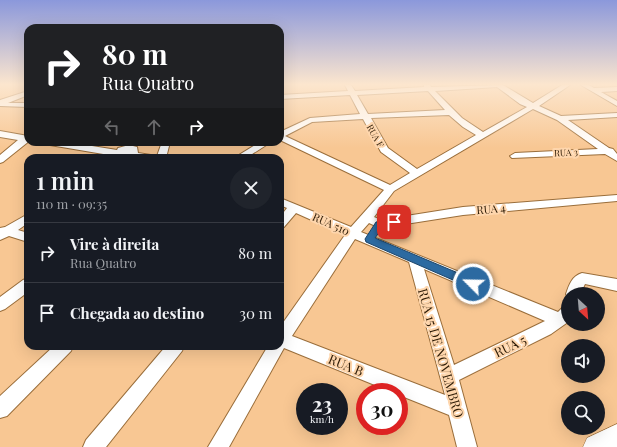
<!DOCTYPE html>
<html lang="pt">
<meta charset="utf-8">
<style>
:root{--surface:#171b24;--page:#20242c;--text:#f1f3f6;--muted:#9ea1a6;--line:#363941}
body{margin:0;font-family:"Playfair Display",serif;background:var(--page);color:var(--text);height:100vh;display:flex;flex-direction:column;font-size:15px;white-space:nowrap}
*{box-sizing:border-box;margin:0}
p{font-size:13px;color:var(--muted)}
.icon{flex:none;width:22px;height:22px;fill:none;stroke:currentColor;stroke-width:2;stroke-linecap:round;stroke-linejoin:round}
.map{position:relative;flex:1;overflow:hidden}
.side{position:absolute;left:24px;top:154px;width:260px;height:196px;display:flex;flex-direction:column;background:var(--surface);border-radius:12px;box-shadow:0 4px 16px #0002}
.side>*{flex:none}
.banner{position:absolute;left:24px;top:24px;width:260px;height:122px;border-radius:12px;box-shadow:0 4px 16px #0002;background:#202124;color:#fff;overflow:hidden}
.needle{width:26px;rotate:154deg}
.controls{position:absolute;left:561px;top:287px;display:grid;gap:8px}
.controls a{display:grid;place-items:center;width:44px;height:44px;border-radius:50%;background:var(--surface);box-shadow:0 4px 16px #0002;font-size:20px}
.speed{position:absolute;left:296px;top:383px;display:flex;gap:8px;font-size:20px;font-weight:700;text-align:center}
.speed>*{display:grid;place-content:center;width:52px;height:52px;border-radius:50%;background:var(--surface);box-shadow:0 4px 16px #0002;line-height:1}
.speed small{font-size:10px;font-weight:400}
.speed .limit{border:6px solid #d22;background:#fff;color:#111}
.pin{position:absolute;display:grid;place-items:center;width:34px;height:34px;color:#fff;margin:-17px;border-radius:8px;box-shadow:0 2px 6px #0006}
.me{position:absolute;width:44px;margin:-22px;rotate:293deg;stroke-linejoin:round;filter:drop-shadow(0 0 3px #0008)}
.turn{display:flex;align-items:center;gap:14px;height:84px;padding:0 12px;font-size:18px}
.turn .icon{width:52px;height:52px;stroke-width:2.5}
.turn b{display:block;font-size:28px;line-height:34px}
.lanes{display:flex;align-items:center;height:38px;padding:0 12px;background:#0003;justify-content:center;gap:20px;direction:ltr}
.lanes .off{opacity:.35}
.round{display:grid;place-items:center;flex:none;width:42px;height:42px;border-radius:21px;background:var(--page)}
.summary{display:flex;align-items:center;justify-content:space-between;height:68px;padding:0 12px}
h1{font-size:24px;font-weight:600;line-height:30px}
ul{padding:0;list-style:none}
li{display:flex;align-items:center;gap:12px;height:60px;padding:0 12px;border-top:1px solid var(--line)}
li div{flex:1}
li b{display:block;font-size:15px}
li em{font-style:normal}
.map>svg:first-child{display:block}
.lines{fill:none;stroke-linecap:round;stroke-linejoin:round}
.minor-casing{stroke:#9a6e3b;stroke-width:2}
.major-casing{stroke:#9a6e3b;stroke-width:1}
.minor{fill:#fff;fill-rule:evenodd}
.major{fill:#fff;fill-rule:evenodd}
.route{fill:#2c6aa1;stroke:#1d4569}
.labels{text-anchor:middle;stroke-width:4;stroke-linejoin:round;paint-order:stroke}
.far-street-label{font-size:9px;fill:#2d1b06;stroke:#fed6ad}
.street-label{font-size:11px;fill:#2d1b06;stroke:#fed6ad}
.near-street-label{font-size:13px;fill:#2d1b06;stroke:#fed6ad}
</style>
<div class="map">
<svg width="617" height="447" viewBox="0 0 617 447">
<rect width="100%" height="100%" fill="#f8c793"/>
<g class="lines">
<g class="minor-casing">
<path id="minor" d="M345,85H351L355,91L424,87V85H430L431,87L503,85L533,103L562,85H570L539,106L561,116L617,113V117L568,120L609,148L613,149L617,154V161L605,154L512,158L510,156L515,153L598,149L557,120L533,109L394,191L374,217L381,220L463,207L617,195V201L463,215L380,228L369,223L361,232L558,312L563,307L568,305V322L551,334L459,380L477,447H457L449,415L399,395V392H392L284,348L229,447H208L268,346H280V327L345,235L296,213L284,227L280,228V217L287,208L280,205V198L351,227L384,190L280,140V132L310,118L360,114L350,95L280,99V95L348,91ZM497,87L520,104L527,107L483,132L462,118L435,91ZM428,91L445,110L368,114L357,95ZM449,115L463,127L476,135L417,169L388,148L371,118ZM363,119L381,152L410,173L390,185L285,136L312,122ZM355,239L409,262L445,395L292,336ZM424,269L545,321L454,365Z
M581,85H589L594,88L617,87V91L601,92L617,101V106Z
M28,91V95L8,103H28V107L0,106V100Z
M0,131L28,136V142L3,162L0,163V155L18,140L0,137Z
M46,142H67L117,150L118,148L129,145L137,147L138,153L157,156L162,142H170L166,158H127L50,145Z
M260,142H271L246,158H234Z
M28,214V223L18,230L28,233V242L9,236L0,240V228L5,227Z
M582,273L617,279V291L585,284L580,294H568V298L566,294C569,285 572,276 582,273Z
M28,278V292L5,309L0,311V297L23,280Z
M54,346H73L71,351L7,416L0,418V396Z
M166,346H184L182,351L106,447H83L86,440Z"/>
</g>
<g class="major-casing">
<path id="major" d="M617,424V447H583L587,438Z"/>
</g>
<use href="#minor" class="minor"/>
<use href="#major" class="major"/>
</g>
<linearGradient id="sky" x2="0" y2="1"><stop stop-color="#8b98db"/><stop offset="0.57" stop-color="#fce6ce"/><stop offset="1" stop-color="#fce6ce" stop-opacity="0"/></linearGradient>
<rect width="617" height="148" fill="url(#sky)"/>
<path class="route" d="M394,219L398,222L397,224L383,227L375,238L477,281L478,284L477,287L473,288L469,287L366,242L365,239L376,222Z"/>
<g class="labels">
<g class="far-street-label">
<text transform="translate(375 136) rotate(60)" y="3">RUA F</text>
<text transform="translate(566 153) rotate(-3)" y="3">RUA 3</text>
</g>
<g class="street-label">
<text transform="translate(491 209) rotate(-5)" y="4">RUA 4</text>
<text transform="translate(331 224) rotate(24)" y="4">RUA 510</text>
</g>
<g class="near-street-label">
<text transform="translate(510 346) rotate(-26)" y="5">RUA 5</text>
<text transform="translate(441 353) rotate(74)" y="5">RUA 15 DE NOVEMBRO</text>
<text transform="translate(346 365) rotate(22)" y="5">RUA B</text>
</g>
</g>
</svg>
<div class="controls">
<a><svg class="needle" viewBox="-14 -14 28 28"><path d="M0-13l5 13h-10z" fill="#e53935"/><path d="M0 13l5-13h-10z" fill="#9ea1a6"/></svg></a>
<a><svg class="icon" aria-label="sound" viewBox="0 0 24 24"><path d="M4 9h4l5-4v14l-5-4H4zM17 9q2 3 0 6"/></svg></a>
<a><svg class="icon" aria-label="search" viewBox="0 0 24 24"><circle cx="10" cy="10" r="6"/><path d="M15 15l6 6"/></svg></a>
</div>
<div class="speed"><div>23<small>km/h</small></div><div class="limit">30</div></div>
<div class="pin" style="left:394px;top:222px;background:#d93025"><svg class="icon" aria-label="arrive" viewBox="0 0 24 24"><path d="M6 21V4h12l-3 4 3 4H6"/></svg></div>
<svg class="me" style="left:473px;top:284px" viewBox="-20 -20 40 40"><circle r="17" fill="#2c6aa1" stroke="#fff" stroke-width="3"/><path d="M0-11L8 9 0 5-8 9z" fill="#fff"/></svg>
<div class="banner">
<div class="turn"><svg class="icon" aria-label="right" viewBox="0 0 24 24"><path d="M7 20v-9h11M14 6l5 5-5 5"/></svg><div><b>80 m</b>Rua Quatro</div></div>
<div class="lanes"><svg class="icon off" aria-label="left" viewBox="0 0 24 24"><path d="M17 20v-9H6M10 6l-5 5 5 5"/></svg><svg class="icon off" aria-label="ahead" viewBox="0 0 24 24"><path d="M12 20V5M6 11l6-6 6 6"/></svg><svg class="icon" aria-label="right" viewBox="0 0 24 24"><path d="M7 20v-9h11M14 6l5 5-5 5"/></svg></div>
</div>
<section class="side">
<div class="summary"><div><h1>1 min</h1><p>110 m · 09:35</p></div><a class="round"><svg class="icon" aria-label="close" viewBox="0 0 24 24"><path d="M6 6l12 12M18 6L6 18"/></svg></a></div>
<ul>
<li><svg class="icon" aria-label="right" viewBox="0 0 24 24"><path d="M7 20v-9h11M14 6l5 5-5 5"/></svg><div><b>Vire à direita</b><p>Rua Quatro</p></div><em>80 m</em></li>
<li><svg class="icon" aria-label="arrive" viewBox="0 0 24 24"><path d="M6 21V4h12l-3 4 3 4H6"/></svg><div><b>Chegada ao destino</b></div><em>30 m</em></li>
</ul>
</section>
</div>
